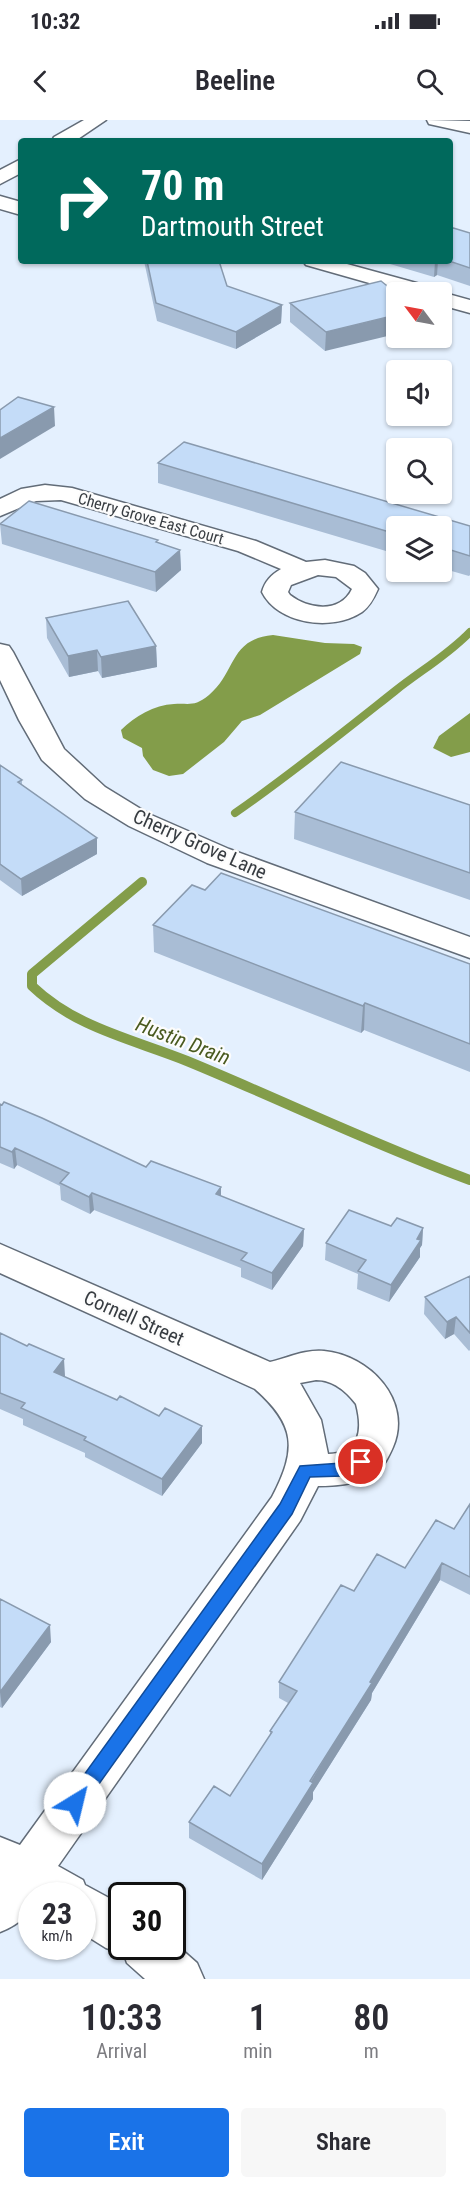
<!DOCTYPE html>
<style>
:root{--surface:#fff;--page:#f7f7f7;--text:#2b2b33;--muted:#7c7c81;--accent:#1a73e8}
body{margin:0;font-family:"Roboto Condensed",sans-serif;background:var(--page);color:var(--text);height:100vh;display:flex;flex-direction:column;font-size:22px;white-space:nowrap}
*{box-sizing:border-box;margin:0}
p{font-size:20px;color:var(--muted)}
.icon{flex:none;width:33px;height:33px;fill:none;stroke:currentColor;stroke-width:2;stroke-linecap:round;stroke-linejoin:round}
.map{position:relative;height:1859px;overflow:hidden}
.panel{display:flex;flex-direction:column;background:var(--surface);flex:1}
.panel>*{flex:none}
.guide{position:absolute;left:18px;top:18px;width:435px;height:126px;border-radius:6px;box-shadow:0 2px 4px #0004;background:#00695c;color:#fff;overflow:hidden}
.needle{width:39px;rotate:302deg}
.fabs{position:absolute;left:386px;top:162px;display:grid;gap:12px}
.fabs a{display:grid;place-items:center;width:66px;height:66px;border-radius:6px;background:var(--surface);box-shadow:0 2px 4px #0004;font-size:30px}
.speed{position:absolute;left:18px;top:1762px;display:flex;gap:12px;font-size:30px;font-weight:700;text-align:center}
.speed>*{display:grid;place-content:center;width:78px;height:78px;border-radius:50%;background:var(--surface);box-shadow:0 2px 4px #0004;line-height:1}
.speed small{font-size:15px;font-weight:400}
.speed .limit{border:3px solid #111;border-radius:9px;background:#fff;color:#111}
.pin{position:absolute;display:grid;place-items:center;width:51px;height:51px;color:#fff;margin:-26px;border:3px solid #fff;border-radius:50%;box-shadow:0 2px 6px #0007}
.me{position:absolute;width:66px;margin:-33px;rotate:36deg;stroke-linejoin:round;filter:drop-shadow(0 0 4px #0008)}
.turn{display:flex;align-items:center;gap:21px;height:126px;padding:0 24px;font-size:27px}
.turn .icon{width:78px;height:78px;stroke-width:2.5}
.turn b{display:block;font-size:42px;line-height:51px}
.eta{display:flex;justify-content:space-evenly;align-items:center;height:102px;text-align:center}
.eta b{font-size:36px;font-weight:600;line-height:42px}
.button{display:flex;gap:12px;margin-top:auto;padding:12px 24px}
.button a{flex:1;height:69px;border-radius:6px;background:var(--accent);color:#fff;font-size:24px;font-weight:600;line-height:69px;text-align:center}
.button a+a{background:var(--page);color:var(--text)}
.status{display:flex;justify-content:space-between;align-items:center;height:42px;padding:0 30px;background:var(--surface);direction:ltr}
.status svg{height:16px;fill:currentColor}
header{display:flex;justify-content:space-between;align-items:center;height:78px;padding:0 24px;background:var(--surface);font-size:27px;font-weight:600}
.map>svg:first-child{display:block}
.water{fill:#839d4a}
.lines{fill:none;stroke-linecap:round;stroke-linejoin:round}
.stream-far1{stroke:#839d4a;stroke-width:8}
.stream{stroke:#839d4a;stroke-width:10}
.minor-casing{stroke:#626c78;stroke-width:3}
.secondary-casing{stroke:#626c78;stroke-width:3}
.minor{fill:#fff;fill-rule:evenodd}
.secondary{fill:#fff;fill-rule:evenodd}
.wall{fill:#a9bdd5}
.shaded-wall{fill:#899aae}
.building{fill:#c4dcf8;stroke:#899aae;stroke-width:1.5}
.route{fill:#1a73e8;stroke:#114b97;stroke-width:1.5}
.labels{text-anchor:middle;stroke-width:4.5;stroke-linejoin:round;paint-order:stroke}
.far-street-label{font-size:16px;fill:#373c41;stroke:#fcfcfc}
.street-label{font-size:20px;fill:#373c41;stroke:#fcfcfc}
.water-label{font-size:21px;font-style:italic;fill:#495a1f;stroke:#fcfcfc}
</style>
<div class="status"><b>10:32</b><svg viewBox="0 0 49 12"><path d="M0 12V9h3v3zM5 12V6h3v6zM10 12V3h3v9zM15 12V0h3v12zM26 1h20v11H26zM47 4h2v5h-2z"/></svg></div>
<header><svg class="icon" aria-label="back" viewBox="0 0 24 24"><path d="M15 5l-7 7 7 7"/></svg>Beeline<svg class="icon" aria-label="search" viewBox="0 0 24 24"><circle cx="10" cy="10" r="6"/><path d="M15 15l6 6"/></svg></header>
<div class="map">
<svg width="470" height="1859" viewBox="0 0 470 1859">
<rect width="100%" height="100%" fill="#e4f0fe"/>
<path class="water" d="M273,515L325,523L354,524L362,527L360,534L260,595L242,601L224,622L183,654L169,656L153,650L143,636L142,628L123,618L121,610C135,596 154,585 174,584C191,583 194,587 209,575C236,553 229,519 273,515Z
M470,593V632L451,637L433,628L439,616Z"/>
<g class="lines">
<path class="stream-far1" d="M235,693C290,655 342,613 395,571C420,551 448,535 470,512"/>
<path class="stream" d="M142,762L32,854V866C76,908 132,919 187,941C282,980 374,1025 470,1060"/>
<g class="minor-casing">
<path id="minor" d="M427,0L470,1V13L429,4Z
M0,76L21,82V95L0,89Z
M303,141H336L431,167L434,172H401L306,145Z
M437,172H441L470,180V193L441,185V172Z
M45,365L72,368L256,421L306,442L325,440L354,446L365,453L378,469C374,478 370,486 362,492C332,512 278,504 262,472C265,461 271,455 281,449L238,431L61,380L36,381L0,396V379L21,369ZM318,455L336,457L352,469C340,494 308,489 290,475L288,472L291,465Z
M0,524L9,526L13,532L64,629L105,667L149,694L229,729L470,817V838L207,743L129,706L85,679L42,640L19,600L0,560Z
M0,1124L270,1242C287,1238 306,1229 324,1231C369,1235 413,1280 393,1327C389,1336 384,1347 375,1353C360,1364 337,1366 318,1366L300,1401L58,1746L83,1760L85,1765L122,1785V1827H172V1821L197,1843L204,1859H145L127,1843L124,1834L106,1828L82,1813V1776H32C32,1795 16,1806 0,1812V1717L20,1725L272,1377C297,1329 296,1305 255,1269L0,1153ZM316,1260C333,1260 346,1271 356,1284C363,1311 360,1333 328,1334L321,1300L300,1263Z"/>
</g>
<g class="secondary-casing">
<path id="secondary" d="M84,0H106L75,21H52L54,17Z
M21,39V53L0,64V50Z"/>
</g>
<use href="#minor" class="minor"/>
<use href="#secondary" class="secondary"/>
</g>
<path class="wall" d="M470,113V166L437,155L434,157L380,141H450Z
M144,141H219L227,166L282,185L281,203L236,229L157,201Z
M396,173L325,231L290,202V183Z
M158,343L470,406V455L469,456L441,448V406H396V434L158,363Z
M0,404L158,423L180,430L181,450L156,472L2,424Z
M46,498L156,526L157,547L102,558L98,551L69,557L47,518Z
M0,645L22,660V665L97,718V734L22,776L0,760Z
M470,685V780L294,719L295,692Z
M205,770L470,844V952L364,910L361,913L154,832L153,805Z
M0,984L146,1047L221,1067V1076L304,1109L303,1126L272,1170L241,1157V1148L94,1090L90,1094L61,1080L60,1066L17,1045L14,1049L0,1043Z
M391,1106L423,1108L422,1125L420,1128V1137L389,1182L357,1169L358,1154L325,1140L326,1123Z
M470,1156V1230L469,1231L454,1214L445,1219L424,1194L425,1177Z
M0,1213L27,1226L64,1239V1257L202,1323L162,1376L85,1337V1333L23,1305V1299L0,1289Z
M470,1384V1475L440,1460L372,1573L371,1580L313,1672V1679L262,1760L189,1718V1702L230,1676L270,1616V1611L288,1583L279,1578V1562L354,1471L405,1448L454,1409Z
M0,1479L51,1522L2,1588L0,1587Z"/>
<path class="shaded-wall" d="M435,141H438L437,155L434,157Z
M282,185L281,203L236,229V212Z
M396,195V214L325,231L326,212Z
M54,287L55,306L0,339V318Z
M180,430L181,450L156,472L155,452Z
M156,526L157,547L102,558L101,537Z
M97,530L98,551L69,557L68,536Z
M97,718V734L22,776L21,759Z
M365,883L364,910L361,913L363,886Z
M15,1028L17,1045L14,1049L12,1032Z
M221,1067V1084L216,1074Z
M92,1073L94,1090L90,1094L89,1077Z
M423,1108L422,1125L420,1128V1137L389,1182L391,1165Z
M304,1109L303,1126L272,1170V1153Z
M456,1197L454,1214L445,1219L447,1202Z
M64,1239L65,1256L55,1269L54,1252Z
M202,1306V1323L162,1376V1359Z
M442,1443L440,1460L372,1573L371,1580L313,1672V1679L262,1760V1744L370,1562Z
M50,1505L51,1522L2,1588L0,1572Z"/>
<path class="building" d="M450,107L470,113V148L449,141Z
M147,141H219L227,166L282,185L236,212L156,183Z
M381,161L396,173V195L326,212L290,183Z
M18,277L54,287L0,318V290Z
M184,322L470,406V436L441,427V406H396V414L158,343Z
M29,381L158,420L156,422L180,430L155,452L0,404Z
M128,481L156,526L101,537L97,530L68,536L46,498Z
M341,642L470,685V753L295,692Z
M0,645L22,660L18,662L97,718L21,759L0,744Z
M221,753L470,844V924L365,883L363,886L153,805L192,765L205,770Z
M4,982L42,998L146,1047L151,1041L221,1067L216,1074L304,1109L272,1153L241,1140L247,1133L92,1073L89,1077L60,1063L69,1053L15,1028L12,1032L0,1027V984L2,985Z
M349,1090L391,1106L397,1098L423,1108L417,1119L421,1120L391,1165L358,1151L366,1140L326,1123Z
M470,1156V1213L456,1197L447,1202L425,1177Z
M0,1213L27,1226L29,1224L64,1239L54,1252L117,1280L120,1276L159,1296L165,1288L202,1306L162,1359L84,1320L86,1317L21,1288L25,1283L0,1273Z
M470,1384V1457L442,1443L370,1562L372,1563L310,1661L313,1663L262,1744L189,1702L214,1666L230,1676L272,1612L270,1611L297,1571L279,1562L341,1465L354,1471L377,1434L405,1448L436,1400L454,1409Z
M0,1479L50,1505L0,1572Z"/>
<path class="route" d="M361,1336L367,1338L369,1342L367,1347L343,1356L310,1357L292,1394L81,1689L75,1692L68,1689L65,1683L68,1677L280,1384L300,1346L342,1343Z"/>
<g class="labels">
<g class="far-street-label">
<text transform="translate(151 398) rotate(16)" y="6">Cherry Grove East Court</text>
</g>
<g class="street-label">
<text transform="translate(200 724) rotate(24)" y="7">Cherry Grove Lane</text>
<text transform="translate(134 1198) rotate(24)" y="7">Cornell Street</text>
</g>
<g class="water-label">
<text transform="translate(183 921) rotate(21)" y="7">Hustin Drain</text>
</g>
</g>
</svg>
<div class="fabs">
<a><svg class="needle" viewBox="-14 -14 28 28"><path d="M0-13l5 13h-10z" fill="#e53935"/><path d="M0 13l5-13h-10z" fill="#7c7c81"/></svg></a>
<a><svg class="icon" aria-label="sound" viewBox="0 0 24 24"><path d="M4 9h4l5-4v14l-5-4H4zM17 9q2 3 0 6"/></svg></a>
<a><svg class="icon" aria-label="search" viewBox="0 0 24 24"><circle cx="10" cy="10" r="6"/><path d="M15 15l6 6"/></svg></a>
<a><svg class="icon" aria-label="layers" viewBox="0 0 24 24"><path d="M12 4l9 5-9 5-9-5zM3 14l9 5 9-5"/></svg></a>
</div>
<div class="speed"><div>23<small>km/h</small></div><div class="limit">30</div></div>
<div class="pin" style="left:361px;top:1342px;background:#d93025"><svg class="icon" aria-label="arrive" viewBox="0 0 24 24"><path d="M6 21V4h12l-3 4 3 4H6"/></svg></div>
<svg class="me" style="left:75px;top:1683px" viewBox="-20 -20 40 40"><circle r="19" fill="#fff"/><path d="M0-13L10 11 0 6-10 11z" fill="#1a73e8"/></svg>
<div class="guide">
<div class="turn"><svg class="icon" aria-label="right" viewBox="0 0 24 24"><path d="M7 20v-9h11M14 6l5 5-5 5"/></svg><div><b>70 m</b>Dartmouth Street</div></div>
</div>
</div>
<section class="panel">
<div class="eta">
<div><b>10:33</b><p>Arrival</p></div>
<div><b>1</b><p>min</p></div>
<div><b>80</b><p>m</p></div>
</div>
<div class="button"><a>Exit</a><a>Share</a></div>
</section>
